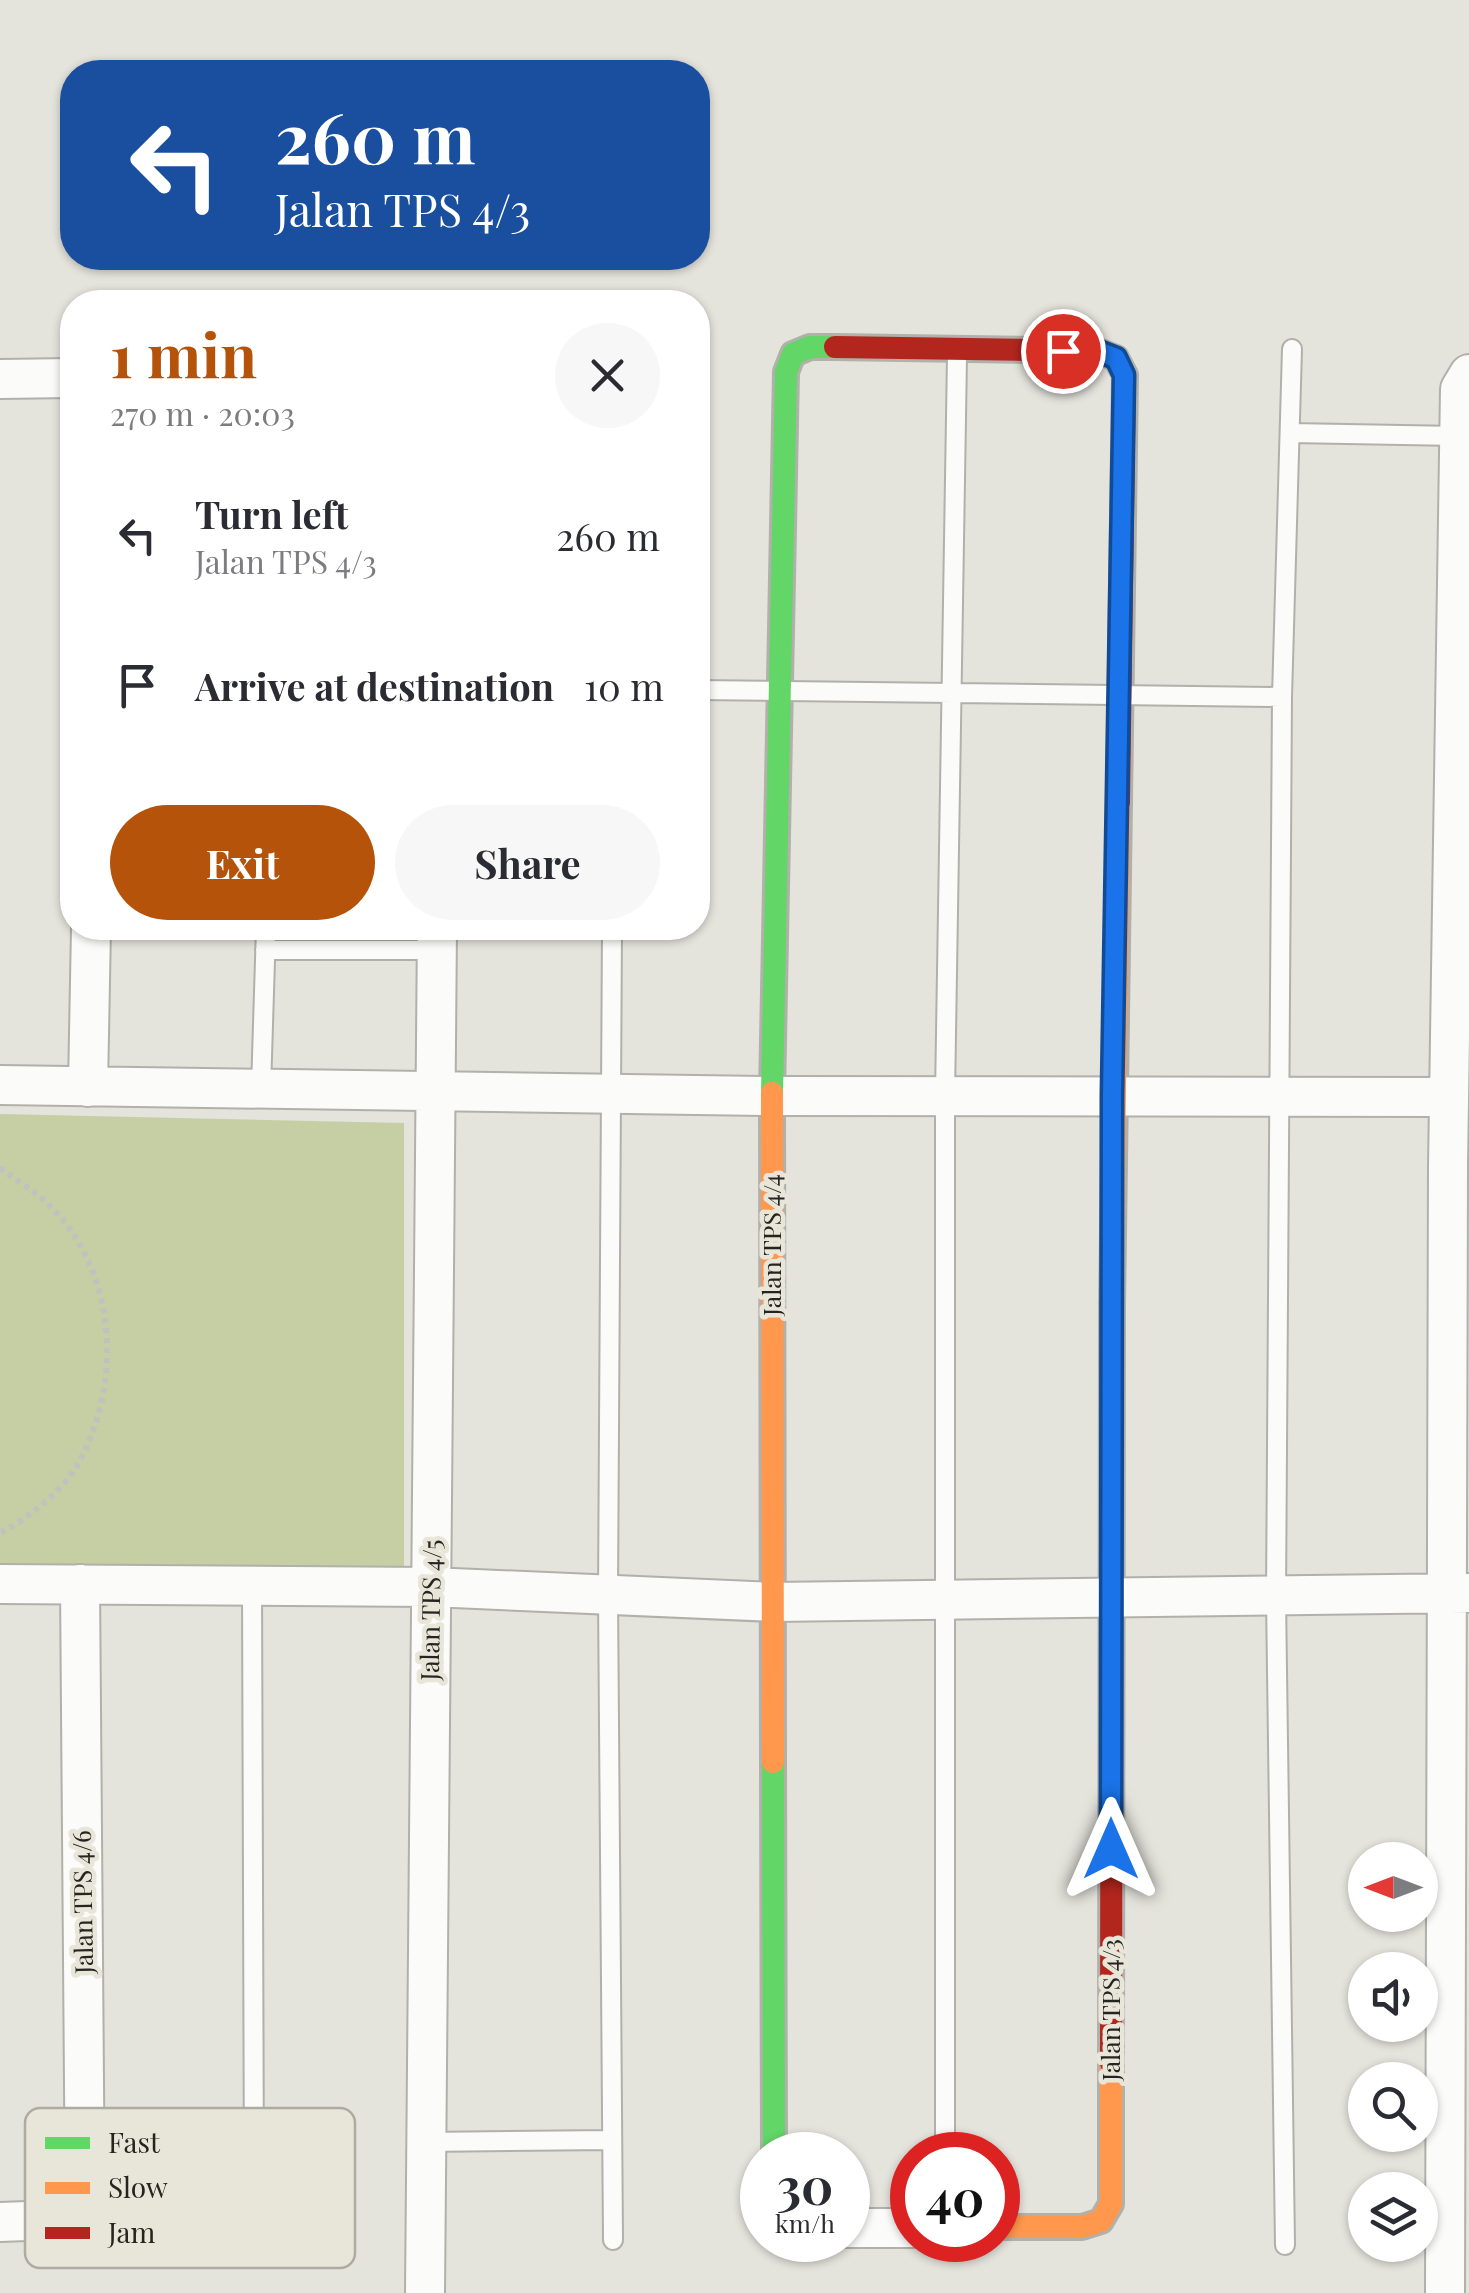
<!DOCTYPE html>
<meta charset="utf-8">
<style>
:root{--surface:#fff;--page:#f7f7f7;--text:#2b2b33;--muted:#7c7c81;--accent:#b45309}
body{margin:0;font-family:"Playfair Display",serif;background:var(--page);color:var(--text);height:100vh;display:flex;flex-direction:column;font-size:38px;white-space:nowrap}
*{box-sizing:border-box;margin:0}
p{font-size:32px;color:var(--muted)}
.icon{flex:none;width:55px;height:55px;fill:none;stroke:currentColor;stroke-width:2;stroke-linecap:round;stroke-linejoin:round}
.map{position:relative;flex:1;overflow:hidden}
.sheet{position:absolute;left:60px;top:290px;width:650px;height:650px;display:flex;flex-direction:column;background:var(--surface);border-radius:40px;box-shadow:0 2px 8px #0004}
.sheet>*{flex:none}
.guide{position:absolute;left:60px;top:60px;width:650px;height:210px;border-radius:40px;box-shadow:0 2px 8px #0004;background:#1a4fa0;color:#fff;overflow:hidden}
.needle{width:65px;rotate:270deg}
.buttons{position:absolute;left:1348px;top:1842px;display:grid;gap:20px}
.buttons a{display:grid;place-items:center;width:90px;height:90px;border-radius:50%;background:var(--surface);box-shadow:0 2px 8px #0004;font-size:50px}
.speed{position:absolute;left:740px;top:2132px;display:flex;gap:20px;font-size:50px;font-weight:700;text-align:center}
.speed>*{display:grid;place-content:center;width:130px;height:130px;border-radius:50%;background:var(--surface);box-shadow:0 2px 8px #0004;line-height:1}
.speed small{font-size:25px;font-weight:400}
.speed .limit{border:15px solid #d22;background:#fff;color:#111}
.pin{position:absolute;display:grid;place-items:center;width:85px;height:85px;color:#fff;margin:-42px;border:5px solid #fff;border-radius:50%;box-shadow:0 2px 10px #0007}
.me{position:absolute;width:110px;margin:-55px;rotate:0deg;stroke-linejoin:round;filter:drop-shadow(0 0 8px #0008)}
.turn{display:flex;align-items:center;gap:35px;height:210px;padding:0 50px;font-size:45px}
.turn .icon{width:130px;height:130px;stroke-width:2.5}
.turn b{display:block;font-size:70px;line-height:85px}
.round{display:grid;place-items:center;flex:none;width:105px;height:105px;border-radius:52px;background:var(--page)}
.summary{display:flex;align-items:center;justify-content:space-between;height:170px;padding:0 50px}
h1{font-size:60px;font-weight:700;line-height:75px;color:var(--accent)}
.cta{display:flex;gap:20px;margin-top:auto;padding:20px 50px}
.cta a{flex:1;height:115px;border-radius:60px;background:var(--accent);color:#fff;font-size:40px;font-weight:700;line-height:115px;text-align:center}
.cta a+a{background:var(--page);color:var(--text)}
ul{padding:0;list-style:none}
li{display:flex;align-items:center;gap:30px;height:150px;padding:0 50px}
li div{flex:1}
li b{display:block;font-size:38px}
li em{font-style:normal}
.map>svg:first-child{display:block}
.green{fill:#c6cea3}
.lines{fill:none;stroke-linecap:round;stroke-linejoin:round}
.lane-casing{stroke:#b1b0aa;stroke-width:22}
.street-casing{stroke:#b1b0aa;stroke-width:42}
.fast-casing{stroke:#b1b0aa;stroke-width:28}
.slow-casing{stroke:#b1b0aa;stroke-width:28}
.jam-casing{stroke:#b1b0aa;stroke-width:28}
.path{stroke:#c1c1bf;stroke-width:6;stroke-dasharray:5 5;stroke-linecap:butt}
.lane{stroke:#fbfbfa;stroke-width:18}
.street{stroke:#fbfbfa;stroke-width:38}
.fast{stroke:#63d668;stroke-width:22}
.slow{stroke:#ff974d;stroke-width:22}
.jam{stroke:#b3261e;stroke-width:22}
.route-casing{stroke:#114b97;stroke-width:25}
.route{stroke:#1a73e8;stroke-width:18}
.labels{text-anchor:middle;stroke-width:9;stroke-linejoin:round;paint-order:stroke}
.street-label{font-size:25px;fill:#252420;stroke:#e8e5d9}
.key{fill:#e8e5d9;stroke:#aeaba2;stroke-width:2.5}
.key-label{font-size:28px;fill:#252420}
</style>
<div class="map">
<svg width="1469" height="2293" viewBox="0 0 1469 2293">
<rect width="100%" height="100%" fill="#e4e3dc"/>
<path class="green" d="M0,1114L404,1123V1566L0,1573Z"/>
<g class="lines">
<g class="lane-casing">
<path id="lane" d="M1290,433L1458,436
M698,690L1282,697
M612,928L608,1595L613,2240
M265,950H436
M261,1089L266,928
M252,1586L254,2185
M424,2142L609,2140
M945,2155V1095L957,356
M1285,2245L1276,1598L1282,697L1292,349"/>
</g>
<g class="street-casing">
<path id="street" d="M0,379L72,378
M0,1085L772,1096L1449,1097
M88,1087L91,928
M0,1584L431,1587L773,1602L1469,1593
M0,2222L80,2219L85,2208L80,1584
M848,2228H912
M425,2293L437,928
M1445,2293L1448,1166L1460,389L1469,374"/>
</g>
<g class="fast-casing">
<path id="fast" d="M772,1093L786,372L793,354L810,347H835
M773,1762L774,2155"/>
</g>
<g class="slow-casing">
<path id="slow" d="M772,1093L773,1762
M1112,1305L1119,802
M998,2227H1082L1101,2221L1111,2204V2063"/>
</g>
<g class="jam-casing">
<path id="jam" d="M835,347L1098,351L1116,358L1125,375L1119,802
M1111,2063L1112,1305"/>
</g>
<path class="path" d="M0,1168C16,1180 35,1191 49,1205C117,1270 123,1383 79,1462C61,1493 30,1517 0,1533"/>
<use href="#lane" class="lane"/>
<use href="#street" class="street"/>
<use href="#fast" class="fast"/>
<use href="#slow" class="slow"/>
<use href="#jam" class="jam"/>
</g>
<g class="lines">
<g class="route-casing">
<path id="route" d="M1063,351H1098L1116,358L1124,375L1112,1094L1111,1849"/>
</g>
<use href="#route" class="route"/>
</g>
<g class="labels">
<g class="street-label">
<text transform="translate(772 1245) rotate(-90)" y="9">Jalan TPS 4/4</text>
<text transform="translate(431 1610) rotate(-89)" y="9">Jalan TPS 4/5</text>
<text transform="translate(83 1902) rotate(-91)" y="9">Jalan TPS 4/6</text>
<text transform="translate(1111 2010) rotate(-90)" y="9">Jalan TPS 4/3</text>
</g>
</g>
<rect x="25" y="2108" width="330" height="160" rx="15" class="key"/>
<rect x="45" y="2137" width="45" height="12" fill="#63d668"/>
<rect x="45" y="2182" width="45" height="12" fill="#ff974d"/>
<rect x="45" y="2227" width="45" height="12" fill="#b3261e"/>
<g class="key-label">
<text x="108" y="2153">Fast</text>
<text x="108" y="2198">Slow</text>
<text x="108" y="2243">Jam</text>
</g>
</svg>
<div class="buttons">
<a><svg class="needle" viewBox="-14 -14 28 28"><path d="M0-13l5 13h-10z" fill="#e53935"/><path d="M0 13l5-13h-10z" fill="#7c7c81"/></svg></a>
<a><svg class="icon" aria-label="sound" viewBox="0 0 24 24"><path d="M4 9h4l5-4v14l-5-4H4zM17 9q2 3 0 6"/></svg></a>
<a><svg class="icon" aria-label="search" viewBox="0 0 24 24"><circle cx="10" cy="10" r="6"/><path d="M15 15l6 6"/></svg></a>
<a><svg class="icon" aria-label="layers" viewBox="0 0 24 24"><path d="M12 4l9 5-9 5-9-5zM3 14l9 5 9-5"/></svg></a>
</div>
<div class="speed"><div>30<small>km/h</small></div><div class="limit">40</div></div>
<div class="pin" style="left:1063px;top:351px;background:#d93025"><svg class="icon" aria-label="arrive" viewBox="0 0 24 24"><path d="M6 21V4h12l-3 4 3 4H6"/></svg></div>
<svg class="me" style="left:1111px;top:1849px" viewBox="-20 -20 40 40"><path d="M0-17L14 15 0 8-14 15z" fill="#1a73e8" stroke="#fff" stroke-width="4"/></svg>
<div class="guide">
<div class="turn"><svg class="icon" aria-label="left" viewBox="0 0 24 24"><path d="M17 20v-9H6M10 6l-5 5 5 5"/></svg><div><b>260 m</b>Jalan TPS 4/3</div></div>
</div>
<section class="sheet">
<div class="summary"><div><h1>1 min</h1><p>270 m · 20:03</p></div><a class="round"><svg class="icon" aria-label="close" viewBox="0 0 24 24"><path d="M6 6l12 12M18 6L6 18"/></svg></a></div>
<ul>
<li><svg class="icon" aria-label="left" viewBox="0 0 24 24"><path d="M17 20v-9H6M10 6l-5 5 5 5"/></svg><div><b>Turn left</b><p>Jalan TPS 4/3</p></div><em>260 m</em></li>
<li><svg class="icon" aria-label="arrive" viewBox="0 0 24 24"><path d="M6 21V4h12l-3 4 3 4H6"/></svg><div><b>Arrive at destination</b></div><em>10 m</em></li>
</ul>
<div class="cta"><a>Exit</a><a>Share</a></div>
</section>
</div>
